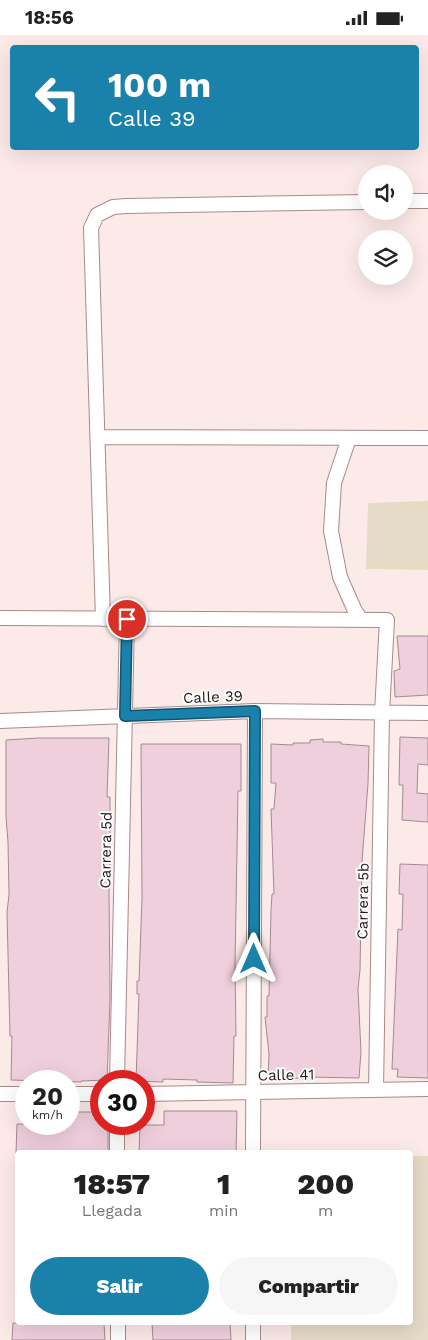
<!DOCTYPE html>
<html lang="es">
<style>
:root{--surface:#fff;--page:#f6f6f6;--text:#222;--muted:#767676;--accent:#1a81ab}
body{margin:0;font-family:"Work Sans",sans-serif;background:var(--page);color:var(--text);height:100vh;display:flex;flex-direction:column;font-size:19px;white-space:nowrap}
*{box-sizing:border-box;margin:0}
p{font-size:16px;color:var(--muted)}
.icon{flex:none;width:28px;height:28px;fill:none;stroke:currentColor;stroke-width:2;stroke-linecap:round;stroke-linejoin:round}
.map{position:relative;flex:1;overflow:hidden}
.details{position:absolute;left:15px;top:1115px;width:398px;height:175px;display:flex;flex-direction:column;background:var(--surface);border-radius:5px;box-shadow:0 5px 20px #0002}
.details>*{flex:none}
.hud{position:absolute;left:10px;top:10px;width:409px;height:105px;border-radius:5px;box-shadow:0 5px 20px #0002;background:#1a81ab;color:#fff;overflow:hidden}
.fabs{position:absolute;left:358px;top:130px;display:grid;gap:10px}
.fabs a{display:grid;place-items:center;width:55px;height:55px;border-radius:50%;background:var(--surface);box-shadow:0 5px 20px #0002;font-size:25px}
.speed{position:absolute;left:15px;top:1035px;display:flex;gap:10px;font-size:25px;font-weight:700;text-align:center}
.speed>*{display:grid;place-content:center;width:65px;height:65px;border-radius:50%;background:var(--surface);box-shadow:0 5px 20px #0002;line-height:1}
.speed small{font-size:12px;font-weight:400}
.speed .limit{border:8px solid #d22;background:#fff;color:#111}
.pin{position:absolute;display:grid;place-items:center;width:42px;height:42px;color:#fff;margin:-21px;border:2px solid #fff;border-radius:50%;box-shadow:0 1px 5px #0007}
.me{position:absolute;width:55px;margin:-28px;rotate:0deg;stroke-linejoin:round;filter:drop-shadow(0 0 4px #0008)}
.turn{display:flex;align-items:center;gap:18px;height:105px;padding:0 15px;font-size:22px}
.turn .icon{width:65px;height:65px;stroke-width:2.5}
.turn b{display:block;font-size:35px;line-height:42px}
.eta{display:flex;justify-content:space-evenly;align-items:center;height:85px;text-align:center}
.eta b{font-size:30px;font-weight:800;line-height:35px}
.cta{display:flex;gap:10px;margin-top:auto;padding:10px 15px}
.cta a{flex:1;height:58px;border-radius:30px;background:var(--accent);color:#fff;font-size:20px;font-weight:800;line-height:58px;text-align:center}
.cta a+a{background:var(--page);color:var(--text)}
.status{display:flex;justify-content:space-between;align-items:center;height:35px;padding:0 25px;background:var(--surface);direction:ltr}
.status svg{height:14px;fill:currentColor}
.map>svg:first-child{display:block}
.green{fill:#e6dbc7}
.building{fill:#f0cfdd;stroke:#a28a94}
.lines{fill:none;stroke-linecap:round;stroke-linejoin:round}
.minor-casing{stroke:#a68b8a;stroke-width:16}
.minor{stroke:#fff;stroke-width:14}
.route-casing{stroke:#11546f;stroke-width:12}
.route{stroke:#1a81ab;stroke-width:9}
.labels{text-anchor:middle;stroke-width:4;stroke-linejoin:round;paint-order:stroke}
.street-label{font-size:15px;fill:#241919;stroke:#fcfcfc}
</style>
<div class="status"><b>18:56</b><svg viewBox="0 0 49 12"><path d="M0 12V9h3v3zM5 12V6h3v6zM10 12V3h3v9zM15 12V0h3v12zM26 1h20v11H26zM47 4h2v5h-2z"/></svg></div>
<div class="map">
<svg width="428" height="1305" viewBox="0 0 428 1305">
<rect width="100%" height="100%" fill="#fceae9"/>
<path class="green" d="M428,466V535L366,534L368,468Z
M410,1121H428V1305H291V1288H410Z"/>
<path class="building" d="M397,601H428V660L395,662L394,636L400,634Z
M400,702L428,703V730L418,729L417,758L428,759V787L402,785L403,750H399Z
M38,703H109L107,762H110V830H111L109,857L110,963L107,1045L81,1046V1047L11,1045L12,1001H10L7,877L9,860L8,807L6,782V705Z
M323,704V707H341V709L369,711L368,749L362,826L360,935L358,954L361,1017L359,1043L306,1042V1043L268,1044L269,1019L265,982H267V961H269L271,876L272,859H274L271,774H274L276,748H271V709L293,710V708H310V705Z
M141,709H241V756H238L235,930L236,1001H234L233,1048L197,1047V1045L163,1044V1047L136,1046L139,959H137V946H139L142,863Z
M400,829L428,830V1043L397,1042L398,1034H392L398,894L402,895L403,859H399Z
M164,1076H237L236,1118H139L140,1090H164Z
M69,1077H101V1089H108V1118H16L17,1089H69Z
M13,1288H104L105,1305H12Z
M152,1288H230L231,1305H153Z"/>
<g class="lines">
<g class="minor-casing">
<path id="minor" d="M404,166H428
M98,402L428,403
M349,403L334,448L331,496L340,542L355,576L361,585
M0,583L387,585L382,678L376,1055
M103,584L91,193L97,180L113,172L126,171L366,167
M0,686L255,676L428,678
M117,1046L127,584
M0,1059H26
M69,1059H101
M144,1059L428,1054
M117,1089V1118
M253,1118L255,676
M118,1288V1305
M253,1305V1288"/>
</g>
<use href="#minor" class="minor"/>
</g>
<g class="lines">
<g class="route-casing">
<path id="route" d="M127,584L125,681L255,676L254,924"/>
</g>
<use href="#route" class="route"/>
</g>
<g class="labels">
<g class="street-label">
<text transform="translate(213 662) rotate(-2)" y="5">Calle 39</text>
<text transform="translate(106 815) rotate(-89)" y="5">Carrera 5d</text>
<text transform="translate(363 866) rotate(-89)" y="5">Carrera 5b</text>
<text transform="translate(286 1040) rotate(-1)" y="5">Calle 41</text>
</g>
</g>
</svg>
<div class="fabs">
<a><svg class="icon" aria-label="sound" viewBox="0 0 24 24"><path d="M4 9h4l5-4v14l-5-4H4zM17 9q2 3 0 6"/></svg></a>
<a><svg class="icon" aria-label="layers" viewBox="0 0 24 24"><path d="M12 4l9 5-9 5-9-5zM3 14l9 5 9-5"/></svg></a>
</div>
<div class="speed"><div>20<small>km/h</small></div><div class="limit">30</div></div>
<div class="pin" style="left:127px;top:584px;background:#d93025"><svg class="icon" aria-label="arrive" viewBox="0 0 24 24"><path d="M6 21V4h12l-3 4 3 4H6"/></svg></div>
<svg class="me" style="left:254px;top:924px" viewBox="-20 -20 40 40"><path d="M0-17L14 15 0 8-14 15z" fill="#1a81ab" stroke="#fff" stroke-width="4"/></svg>
<div class="hud">
<div class="turn"><svg class="icon" aria-label="left" viewBox="0 0 24 24"><path d="M17 20v-9H6M10 6l-5 5 5 5"/></svg><div><b>100 m</b>Calle 39</div></div>
</div>
<section class="details">
<div class="eta">
<div><b>18:57</b><p>Llegada</p></div>
<div><b>1</b><p>min</p></div>
<div><b>200</b><p>m</p></div>
</div>
<div class="cta"><a>Salir</a><a>Compartir</a></div>
</section>
</div>
